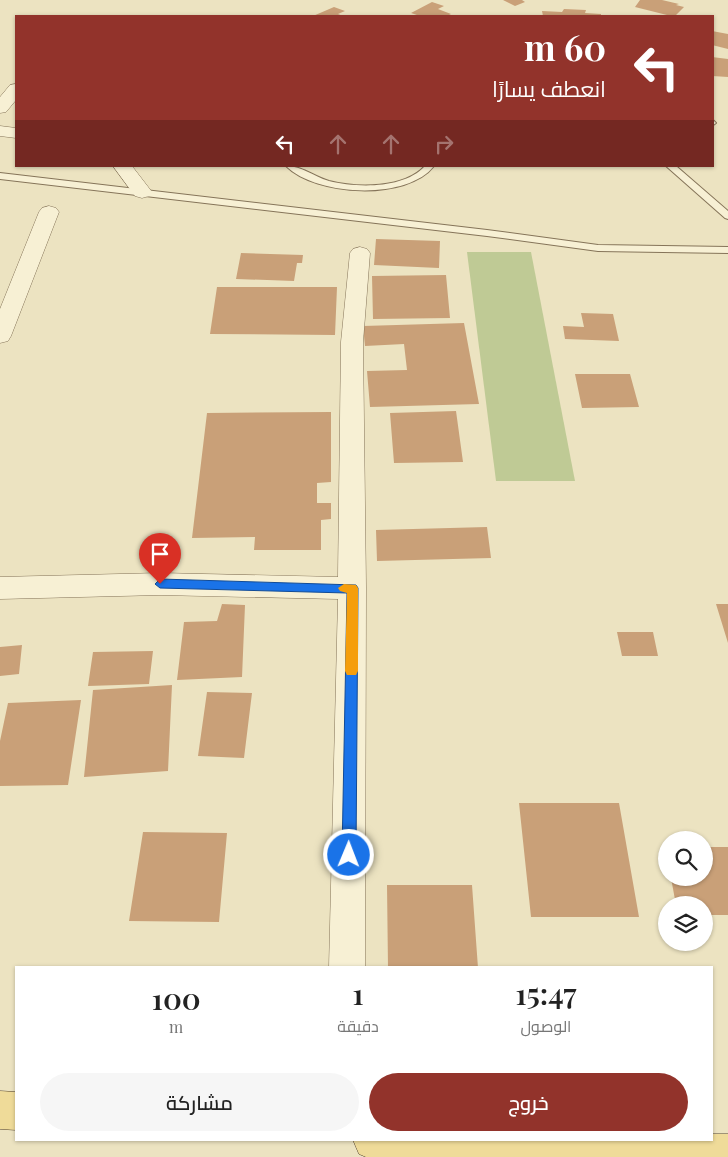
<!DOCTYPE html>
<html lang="ar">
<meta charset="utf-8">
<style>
:root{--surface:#fff;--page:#f6f6f6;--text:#222;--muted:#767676;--accent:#92332b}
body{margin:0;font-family:"Playfair Display",Cairo,serif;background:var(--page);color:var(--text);direction:rtl;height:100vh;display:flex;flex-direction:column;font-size:19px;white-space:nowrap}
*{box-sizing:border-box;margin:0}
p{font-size:16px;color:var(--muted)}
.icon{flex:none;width:28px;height:28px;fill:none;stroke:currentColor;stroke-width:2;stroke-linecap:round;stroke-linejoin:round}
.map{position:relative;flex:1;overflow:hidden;direction:ltr}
.drawer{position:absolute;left:15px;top:966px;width:698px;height:175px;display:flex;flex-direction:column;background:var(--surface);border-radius:0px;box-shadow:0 1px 4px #0004;direction:rtl}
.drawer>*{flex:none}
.guide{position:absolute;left:15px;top:15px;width:699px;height:152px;border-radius:0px;box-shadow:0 1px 4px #0004;direction:rtl;background:#92332b;color:#fff;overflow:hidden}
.tools{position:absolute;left:658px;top:831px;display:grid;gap:10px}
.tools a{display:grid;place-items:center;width:55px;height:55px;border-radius:50%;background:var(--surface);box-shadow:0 1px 4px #0004;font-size:25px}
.pin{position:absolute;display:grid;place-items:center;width:42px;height:42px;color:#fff;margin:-51px -21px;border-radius:50% 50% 50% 0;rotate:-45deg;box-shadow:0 0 5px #0007}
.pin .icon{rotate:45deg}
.me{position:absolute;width:55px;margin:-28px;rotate:1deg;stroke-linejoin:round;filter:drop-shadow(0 0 4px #0008)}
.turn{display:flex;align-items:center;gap:18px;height:105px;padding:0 25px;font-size:22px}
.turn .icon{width:65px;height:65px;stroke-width:2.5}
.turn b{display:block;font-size:35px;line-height:42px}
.lanes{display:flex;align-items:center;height:48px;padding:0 25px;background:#0003;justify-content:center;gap:25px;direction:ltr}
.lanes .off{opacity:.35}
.eta{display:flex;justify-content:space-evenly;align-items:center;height:85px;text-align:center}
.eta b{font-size:30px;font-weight:600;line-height:35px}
.primary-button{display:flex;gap:10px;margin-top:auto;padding:10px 25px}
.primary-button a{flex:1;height:58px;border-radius:30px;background:var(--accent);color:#fff;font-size:20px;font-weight:600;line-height:58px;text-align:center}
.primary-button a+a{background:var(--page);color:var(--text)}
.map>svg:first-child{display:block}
.green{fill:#bfca95}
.building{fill:#c9a078}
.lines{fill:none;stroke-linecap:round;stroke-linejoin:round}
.lane-casing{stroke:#857459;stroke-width:2}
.street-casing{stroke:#857459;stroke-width:1}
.primary-casing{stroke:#53422d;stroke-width:1}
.lane{fill:#f7f0d4;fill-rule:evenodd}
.street{fill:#f7f0d4;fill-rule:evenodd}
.primary{fill:#efdb99;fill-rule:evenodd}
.route{fill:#1a73e8;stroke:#114b97}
.slow{fill:#f59e0b}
</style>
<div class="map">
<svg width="728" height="1157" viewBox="0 0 728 1157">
<rect width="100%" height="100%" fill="#ece3c1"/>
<path class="green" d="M467,252H531L575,481H496Z"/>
<path class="building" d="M503,0H522L525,2L515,6Z
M640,0H662L679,4L676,5L684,7L675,16H671L635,7Z
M432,2L444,6L438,9L451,14L447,16H420L411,13Z
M334,7L345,11L338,14L343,16H313Z
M564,9L586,10L585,13L601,14V16H543L542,11L562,12Z
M712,31L728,34V49L712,45Z
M712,57L728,59V77L712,76Z
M376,239L440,241L439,268L374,265Z
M241,253L303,255L302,263H297L294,281L236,279Z
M446,275L450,318L373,319L372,276Z
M217,287H337L335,335L210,334Z
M581,313L613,314L619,341L565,339L563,326L584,327Z
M464,323L479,404L370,407L367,371L407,370L404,344L365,346L363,326Z
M575,374H630L639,407L582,408Z
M456,411L463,462L394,463L390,413Z
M331,412V482L317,483V503H331V519L321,520V550H254L255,537L192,538L207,413Z
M487,527L491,558L377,561L376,530Z
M222,604L245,605L242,677L177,680L184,622L217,621Z
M716,604H728V643Z
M617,632H653L658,656H622Z
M22,645L19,674L0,676V647Z
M153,651L149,684L88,686L93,652Z
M172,685L168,771L84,777L93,690Z
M207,692L252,693L244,758L198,756Z
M81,700L68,785L0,786V741L8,703Z
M519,803H619L639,917H531Z
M143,832L227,833L219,922L129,921Z
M704,847H728V915H704V905H676L671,878H704Z
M387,885H472L478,968H388Z"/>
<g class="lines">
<g class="lane-casing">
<path id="lane" d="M712,119L716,123L712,126Z
M286,166C303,166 312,176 329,181C357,188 404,189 425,166H434C407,201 316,196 286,166Z
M666,166H676L728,211V219L725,218Z
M0,173L487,230L598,245L728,247V253L598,251L487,236L0,179Z"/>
</g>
<g class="street-casing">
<path id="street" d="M16,84V100L6,112L0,113V97L10,85Z
M0,126L16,128V138L0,136Z
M113,166H132L152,192L149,196L142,198L135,196Z
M49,206L56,208L59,212L11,336L8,341L0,343V309L39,212L42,208Z
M360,247L367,249L370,253L363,342L366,588L365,968H329L338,599L160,595L0,599V577L160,573L338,577L341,342L350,253L353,249Z"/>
</g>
<g class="primary-casing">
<path id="primary" d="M0,1091L16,1092V1130L0,1129Z
M711,1134H728V1157H366L359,1154L353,1140H711Z"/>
</g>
<use href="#lane" class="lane"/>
<use href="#street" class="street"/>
<use href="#primary" class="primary"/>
</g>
<path class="route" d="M160,579L356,585L358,588L356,855L354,859L349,861L344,859L342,855L347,593L160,588L155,584Z"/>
<path class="slow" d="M344,584L356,585L358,588V671L356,675H347L345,671L347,593L340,591L338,588Z"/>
</svg>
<div class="tools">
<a><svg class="icon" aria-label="search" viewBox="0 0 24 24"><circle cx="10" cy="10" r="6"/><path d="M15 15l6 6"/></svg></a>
<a><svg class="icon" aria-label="layers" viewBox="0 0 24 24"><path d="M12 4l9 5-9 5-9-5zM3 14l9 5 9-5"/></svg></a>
</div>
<div class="pin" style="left:160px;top:584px;background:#d93025"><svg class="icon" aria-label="arrive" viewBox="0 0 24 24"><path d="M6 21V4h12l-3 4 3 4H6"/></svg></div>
<svg class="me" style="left:349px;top:855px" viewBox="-20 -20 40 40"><circle r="17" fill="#1a73e8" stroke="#fff" stroke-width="3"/><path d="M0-11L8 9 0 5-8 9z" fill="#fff"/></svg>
<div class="guide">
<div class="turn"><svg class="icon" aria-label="left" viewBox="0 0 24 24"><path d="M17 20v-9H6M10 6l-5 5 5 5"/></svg><div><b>60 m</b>انعطف يسارًا</div></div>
<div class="lanes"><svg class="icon" aria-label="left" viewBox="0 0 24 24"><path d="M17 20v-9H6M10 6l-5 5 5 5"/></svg><svg class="icon off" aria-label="ahead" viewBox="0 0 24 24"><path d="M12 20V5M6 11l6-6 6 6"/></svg><svg class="icon off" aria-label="ahead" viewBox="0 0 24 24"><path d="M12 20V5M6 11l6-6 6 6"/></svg><svg class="icon off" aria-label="right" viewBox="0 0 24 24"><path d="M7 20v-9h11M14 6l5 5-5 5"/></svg></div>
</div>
<section class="drawer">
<div class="eta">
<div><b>15:47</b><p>الوصول</p></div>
<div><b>1</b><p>دقيقة</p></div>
<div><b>100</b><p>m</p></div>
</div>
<div class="primary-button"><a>خروج</a><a>مشاركة</a></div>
</section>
</div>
